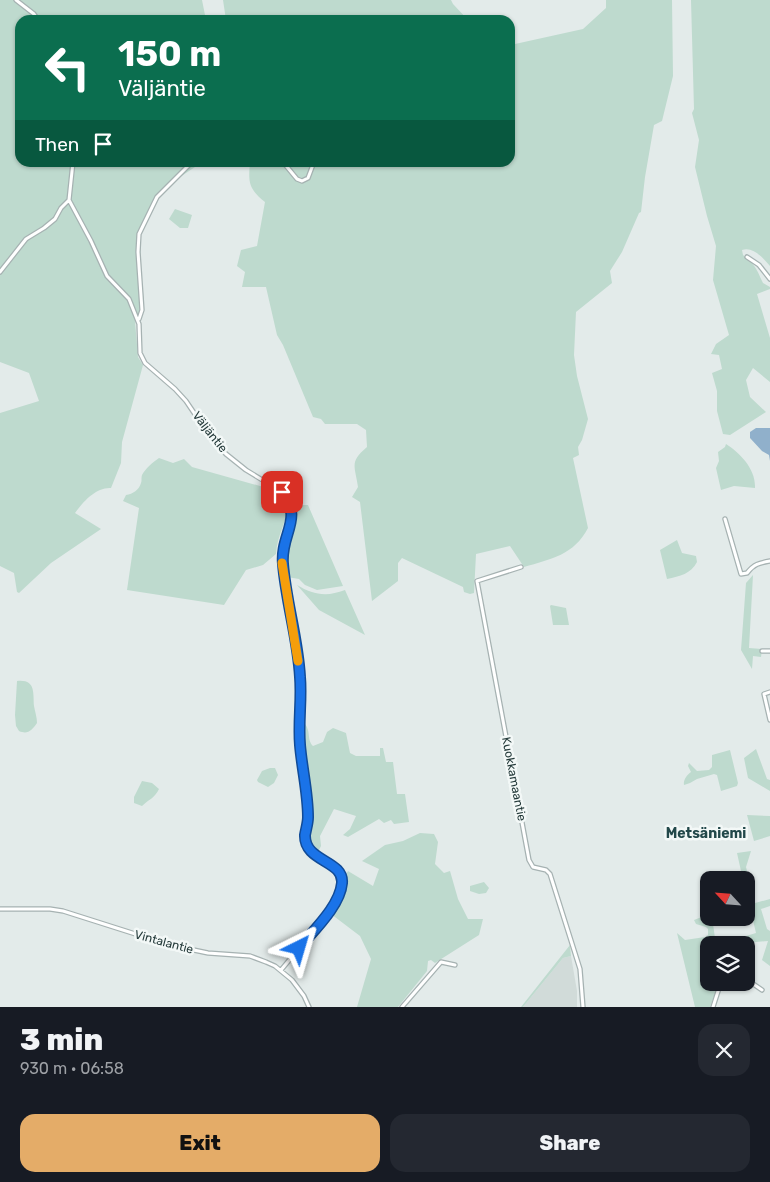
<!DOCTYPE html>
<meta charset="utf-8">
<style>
:root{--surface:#171b24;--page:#242831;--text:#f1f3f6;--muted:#9ea1a6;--accent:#e4ac68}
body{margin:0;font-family:Rubik,sans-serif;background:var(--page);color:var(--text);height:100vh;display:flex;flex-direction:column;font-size:19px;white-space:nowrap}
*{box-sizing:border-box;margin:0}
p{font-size:16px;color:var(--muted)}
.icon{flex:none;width:28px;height:28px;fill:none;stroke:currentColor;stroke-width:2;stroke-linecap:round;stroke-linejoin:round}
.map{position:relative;height:1007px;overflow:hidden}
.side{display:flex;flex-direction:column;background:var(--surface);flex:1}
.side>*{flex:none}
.hud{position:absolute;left:15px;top:15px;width:500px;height:152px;border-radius:15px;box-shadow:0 1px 4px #0004;background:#0b6e4f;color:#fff;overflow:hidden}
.needle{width:32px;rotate:296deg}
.fabs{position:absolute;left:700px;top:871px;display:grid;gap:10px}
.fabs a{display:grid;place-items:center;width:55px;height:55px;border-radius:10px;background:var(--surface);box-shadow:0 1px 4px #0004;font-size:25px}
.pin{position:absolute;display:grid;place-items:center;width:42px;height:42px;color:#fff;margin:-21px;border-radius:10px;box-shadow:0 2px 8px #0006}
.me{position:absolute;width:55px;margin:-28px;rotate:40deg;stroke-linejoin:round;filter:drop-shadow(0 0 4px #0008)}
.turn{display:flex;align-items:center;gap:18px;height:105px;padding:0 20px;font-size:22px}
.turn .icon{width:65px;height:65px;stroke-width:2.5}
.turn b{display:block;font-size:35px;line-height:42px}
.then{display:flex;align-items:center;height:48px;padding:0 20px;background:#0003;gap:10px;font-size:19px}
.round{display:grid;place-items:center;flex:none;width:52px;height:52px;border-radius:15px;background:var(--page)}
.head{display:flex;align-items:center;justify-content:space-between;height:85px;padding:0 20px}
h1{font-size:30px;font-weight:800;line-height:38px}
.cta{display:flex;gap:10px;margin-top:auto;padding:10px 20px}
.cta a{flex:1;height:58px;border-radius:15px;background:var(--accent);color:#111;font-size:20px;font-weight:800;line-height:58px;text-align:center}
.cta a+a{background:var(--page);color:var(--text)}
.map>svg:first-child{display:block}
.built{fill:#d1dbd9}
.green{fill:#bedace}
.water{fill:#90b0cb}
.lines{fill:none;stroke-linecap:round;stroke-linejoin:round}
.minor-casing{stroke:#a6b2b2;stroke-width:5.5}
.minor{stroke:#fff;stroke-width:3}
.route-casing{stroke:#114b97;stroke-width:12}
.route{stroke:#1a73e8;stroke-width:9}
.slow{stroke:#f59e0b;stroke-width:9}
.labels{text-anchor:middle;stroke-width:5;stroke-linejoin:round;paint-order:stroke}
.street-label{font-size:12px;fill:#243a3a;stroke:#f3f8f7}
.neighbourhood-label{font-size:14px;font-weight:bold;fill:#22484a;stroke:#f3f8f7}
</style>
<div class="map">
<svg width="770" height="1007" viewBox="0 0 770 1007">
<rect width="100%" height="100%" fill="#e3ebea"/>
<path class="built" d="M571,956L577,991V1007H523L563,958Z"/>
<path class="green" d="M0,0H202L206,20H20V162L201,163L174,181L166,189L156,202L141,233L140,265L144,302L135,321L138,357L143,365L122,442L121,463L111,488C96,487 83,502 75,513L101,529L51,563L19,593L17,592L14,573L0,566V413L39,401L29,373L0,362Z
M223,0H451L453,4L468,20H226Z
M606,0H672L673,76L662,121L654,125L645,177L641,212L639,213L622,252L610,271L612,283L576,312L574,355L577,376L588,419L582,440L578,447L579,455L573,458L588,528C574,555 551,559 524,567L510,546L476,554L474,593L470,594L464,592L463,587L402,558L398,563V581L372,601L360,502L352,497L358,487C355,466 349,462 367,447L366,430L357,424H325L321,419L313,417L283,345L277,335L266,287H242L245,272L237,266L241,250L257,246L265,202C249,189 248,183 250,163L510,162V44H515L583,29L606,8Z
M691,0H770V266C763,258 753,246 742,250L743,255C756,266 756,268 763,283L770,287V289L757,294L770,338V382L753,368L746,380L750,397L766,412L730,435L723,434L717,411V391L712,373L722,369L719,355L711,354L716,344L729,335L713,280L716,246L707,216L695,167L699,140L692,113L694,109Z
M175,209L192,215L188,228H180L169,219Z
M726,444C740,453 756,469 755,488L734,486L721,490L716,468L719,461L718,452L725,447Z
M159,458L173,463L184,459L192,467L260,486L264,487L266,485C304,509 278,521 276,554L263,565L246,570L224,605L127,590L139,508L123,501L126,495C133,494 139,490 141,483C142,480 141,479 142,475C145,469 153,462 159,458Z
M296,505H308L343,586L317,590L305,585L299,579L287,577C284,565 283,554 285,542C288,530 293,519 293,507Z
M677,540L682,553L696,556L697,562C691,574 680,576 667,579L660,550Z
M753,575L749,648L762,649L761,657L753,656L752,669L741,650L746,583Z
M297,585C313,595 327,597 345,590L365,635L319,610Z
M551,605L566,608L569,625H553L550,606Z
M17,681C36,679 33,693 34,706C35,712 37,717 37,723C32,730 28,735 19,731L16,726L15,715Z
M303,722C312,730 306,739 313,746L323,742L327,732L333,728L346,733L350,753L356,756H380V748H383L386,762H393L397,794H405L409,822L394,824L391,820L384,823L379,819L348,837L343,835L350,829L356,816L334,809L320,836L321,846L318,852L309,844L311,812Z
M756,749L767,779L770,780V791L748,778L744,758Z
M730,750L738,783L737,786L721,791L717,775L714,774L697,779L690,783L684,785C683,780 687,775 691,772L688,766L689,763L697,771L709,770L712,767V755Z
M270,768H275L278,775L274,783L268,787L258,782L257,780L262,771Z
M142,781L152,783L159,789C155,798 148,800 142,806L134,803V797Z
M747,815L770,816V836L754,841Z
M420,833L434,834L438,842L435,864L444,873L450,871L458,899L468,919H483L479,935L438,961L435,963L431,960L428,961L427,971L398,1007H357L371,959L360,936L331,914L341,899L345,876L348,871L373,886L379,869L362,861L385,845L403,841Z
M751,851L746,867L755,903L770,899V906L761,909L767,929L770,931V966L762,960L768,941L745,943L746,936L756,933L746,891V880H743L737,853Z
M484,882L489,888L486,893L479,894L470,891V886Z
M709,914V918H714L720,922L713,924L716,945H709V957L706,961V965L709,967V982L719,983L710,1007H695L677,933L685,940L705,937L708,935V929L706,927L696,924L694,920Z
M570,945L571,956L563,958L523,1007H521Z"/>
<path class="water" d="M756,428H770V461L769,455L762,451L750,438V432Z"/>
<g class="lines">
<g class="minor-casing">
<path id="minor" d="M16,0L34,14L38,20
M73,162L69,200L91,241L107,276L129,299L139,324L140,353L145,363L175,389L186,401L211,438L226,454L246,470L282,492L288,499L292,509V518L284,543L282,563L300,677V743L308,815L305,834L306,844L315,855L339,871L342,883L339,896L332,909L281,970
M283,162L297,179L302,181L308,178L314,162
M747,257L759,265L770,279
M0,272L26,239L44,228L55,219L61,208L69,200
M139,319L142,310L138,252L139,234L157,197L192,162
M725,519L741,574L747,573C754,564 759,563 770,561
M521,567L477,581L529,860L533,867L546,870L550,874L580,969L583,1007
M762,651H770
M770,692L764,694L770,720
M0,909H50L63,911L170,945L208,953L250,956L266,962L275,966L292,980L304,996L309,1007
M742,945L743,942
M746,979L762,990
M402,1007L441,962L455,965
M713,1007L721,982"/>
</g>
<use href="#minor" class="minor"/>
</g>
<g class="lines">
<g class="route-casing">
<path id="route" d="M282,492C304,519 280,534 283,564C286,602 298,639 300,677C302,699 298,722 300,745C302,769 308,793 308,817C308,823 306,829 305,835C304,862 344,860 342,883C340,906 313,931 299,948"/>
</g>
<use href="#route" class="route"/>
<path class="slow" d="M282,563L298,661"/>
</g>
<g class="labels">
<g class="street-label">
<text transform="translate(210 432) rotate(52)" y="4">Väljäntie</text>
<text transform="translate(514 779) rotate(79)" y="4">Kuokkamaantie</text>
<text transform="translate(164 942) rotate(15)" y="4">Vintalantie</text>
</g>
<g class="neighbourhood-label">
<text x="706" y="838">Metsäniemi</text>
</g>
</g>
</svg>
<div class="fabs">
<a><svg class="needle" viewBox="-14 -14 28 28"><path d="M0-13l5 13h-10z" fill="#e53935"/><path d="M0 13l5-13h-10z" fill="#9ea1a6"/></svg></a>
<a><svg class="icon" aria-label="layers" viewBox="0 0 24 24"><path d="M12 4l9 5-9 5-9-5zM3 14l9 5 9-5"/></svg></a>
</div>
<div class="pin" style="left:282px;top:492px;background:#d93025"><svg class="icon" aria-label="arrive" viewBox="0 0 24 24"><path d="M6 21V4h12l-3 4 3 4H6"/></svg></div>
<svg class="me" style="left:299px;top:948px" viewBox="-20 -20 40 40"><path d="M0-17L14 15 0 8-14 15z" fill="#1a73e8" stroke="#fff" stroke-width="4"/></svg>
<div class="hud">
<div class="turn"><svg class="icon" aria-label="left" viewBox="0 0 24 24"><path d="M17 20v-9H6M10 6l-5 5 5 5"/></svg><div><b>150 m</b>Väljäntie</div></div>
<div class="then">Then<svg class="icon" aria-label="arrive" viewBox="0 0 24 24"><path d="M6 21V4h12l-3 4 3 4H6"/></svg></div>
</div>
</div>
<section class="side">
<div class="head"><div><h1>3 min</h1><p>930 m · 06:58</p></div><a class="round"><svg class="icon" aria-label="close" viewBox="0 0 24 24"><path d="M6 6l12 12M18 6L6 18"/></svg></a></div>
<div class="cta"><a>Exit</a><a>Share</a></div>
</section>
